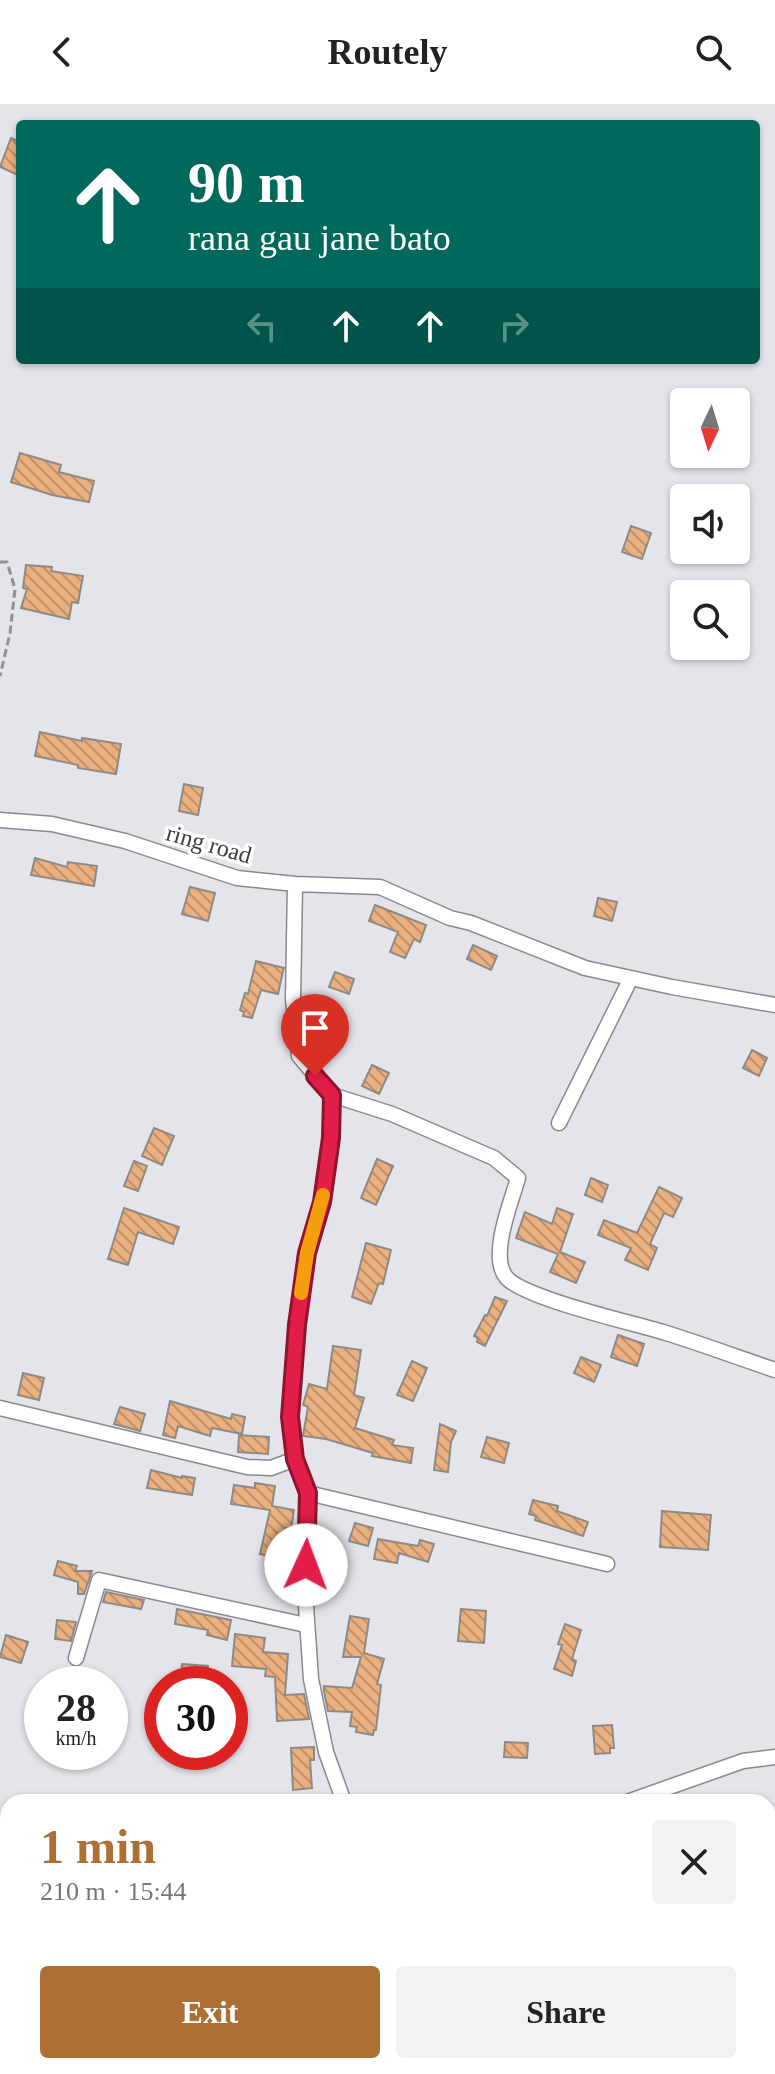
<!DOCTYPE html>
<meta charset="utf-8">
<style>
:root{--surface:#fff;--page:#f2f2f2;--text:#222;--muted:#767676;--accent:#ae6f35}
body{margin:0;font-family:Georgia,serif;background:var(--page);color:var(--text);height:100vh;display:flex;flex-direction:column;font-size:30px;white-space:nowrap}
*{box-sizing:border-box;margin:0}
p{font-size:26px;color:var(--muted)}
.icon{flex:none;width:44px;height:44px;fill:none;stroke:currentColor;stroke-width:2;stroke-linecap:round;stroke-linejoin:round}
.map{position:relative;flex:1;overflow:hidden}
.panel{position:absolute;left:0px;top:1690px;width:776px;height:280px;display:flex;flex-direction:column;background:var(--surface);border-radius:24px 24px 0 0;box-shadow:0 2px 6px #0004}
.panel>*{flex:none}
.hud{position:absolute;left:16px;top:16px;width:744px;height:244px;border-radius:8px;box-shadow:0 2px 6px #0004;background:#00695c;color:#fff;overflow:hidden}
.needle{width:52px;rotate:184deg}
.buttons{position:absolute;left:670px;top:284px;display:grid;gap:16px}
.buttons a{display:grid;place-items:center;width:80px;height:80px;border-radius:8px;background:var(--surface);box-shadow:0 2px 6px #0004;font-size:40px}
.speed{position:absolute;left:24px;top:1562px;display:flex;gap:16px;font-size:40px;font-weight:700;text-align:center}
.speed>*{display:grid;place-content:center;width:104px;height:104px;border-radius:50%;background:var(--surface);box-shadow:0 2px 6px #0004;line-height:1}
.speed small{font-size:20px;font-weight:400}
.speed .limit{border:12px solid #d22;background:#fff;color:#111}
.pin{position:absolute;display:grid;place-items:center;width:68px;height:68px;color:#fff;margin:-82px -34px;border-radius:50% 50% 50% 0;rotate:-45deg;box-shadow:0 0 8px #0007}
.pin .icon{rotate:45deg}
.me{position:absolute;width:88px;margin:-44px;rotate:2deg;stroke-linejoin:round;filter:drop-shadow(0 0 6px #0008)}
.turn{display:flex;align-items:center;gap:28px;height:168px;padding:0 40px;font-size:36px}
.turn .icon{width:104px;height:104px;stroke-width:2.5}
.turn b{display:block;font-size:56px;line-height:68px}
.lanes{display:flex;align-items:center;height:76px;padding:0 40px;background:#0003;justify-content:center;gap:40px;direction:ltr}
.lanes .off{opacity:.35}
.round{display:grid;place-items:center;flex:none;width:84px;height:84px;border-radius:8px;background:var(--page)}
.summary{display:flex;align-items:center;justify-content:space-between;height:136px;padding:0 40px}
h1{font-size:48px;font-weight:700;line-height:60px;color:var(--accent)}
.cta{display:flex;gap:16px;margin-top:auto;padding:16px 40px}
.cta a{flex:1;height:92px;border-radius:8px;background:var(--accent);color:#fff;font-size:32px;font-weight:700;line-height:92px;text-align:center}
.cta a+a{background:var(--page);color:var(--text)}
header{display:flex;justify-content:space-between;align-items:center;height:104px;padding:0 40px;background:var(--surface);font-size:36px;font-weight:700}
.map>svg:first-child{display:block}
.building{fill:url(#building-back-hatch);stroke:#908a85;stroke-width:2}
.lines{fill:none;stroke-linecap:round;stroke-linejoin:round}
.minor-casing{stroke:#898990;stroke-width:17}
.path{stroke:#919196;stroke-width:3;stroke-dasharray:8 4;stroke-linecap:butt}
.minor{stroke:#fff;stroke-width:14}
.route-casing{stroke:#92132f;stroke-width:20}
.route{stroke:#e11d48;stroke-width:14}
.slow{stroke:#f59e0b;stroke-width:14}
.labels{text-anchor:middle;stroke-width:7;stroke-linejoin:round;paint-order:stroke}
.street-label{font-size:24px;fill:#3d3d40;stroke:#fff}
</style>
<header><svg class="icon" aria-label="back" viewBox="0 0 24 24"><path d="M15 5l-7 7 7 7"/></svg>Routely<svg class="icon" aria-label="search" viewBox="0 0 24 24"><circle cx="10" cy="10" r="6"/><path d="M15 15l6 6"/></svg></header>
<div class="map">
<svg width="775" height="1970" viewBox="0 0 775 1970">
<defs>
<pattern id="building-back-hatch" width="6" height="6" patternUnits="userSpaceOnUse" patternTransform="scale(2)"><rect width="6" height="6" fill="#eab07f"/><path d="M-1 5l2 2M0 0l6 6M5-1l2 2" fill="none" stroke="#bf9069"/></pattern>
</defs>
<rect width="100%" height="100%" fill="#e4e4eb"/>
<path class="building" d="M11,34L20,38V72L0,63Z
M20,349L61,361L59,368L94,377L89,398L52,391L11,378Z
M631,422L651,429L642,455L622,448Z
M26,461L52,463L51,467L83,472L78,499L72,498L69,515L21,504L27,485L23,484Z
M40,628L82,637V634L121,640L116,670L78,664V661L35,652Z
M184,680L203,684L198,711L179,707Z
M35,754L67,763L68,758L97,762L94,782L31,771Z
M190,783L215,789L208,817L182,810Z
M598,794L617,798L612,817L594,812Z
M375,801L426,821L420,838L414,835L405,854L390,848L398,828L369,817Z
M473,841L497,852L491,866L467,855Z
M256,857L284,864L283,867L278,890L261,886L252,914L243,912L244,908L240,906L245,889L248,890Z
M335,868L354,875L349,890L329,883Z
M752,946L767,954L759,972L743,964Z
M372,961L389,969L379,990L362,982Z
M154,1024L174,1032L162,1061L142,1052Z
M377,1055L393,1062L376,1101L361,1094Z
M134,1057L147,1062L138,1087L124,1082Z
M591,1074L608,1081L602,1098L585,1091Z
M659,1083L682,1094L673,1113L664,1109L650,1140L657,1144L648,1166L625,1156L631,1144L598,1131L604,1116L637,1129Z
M124,1104L179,1123L173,1140L138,1128L128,1161L108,1155Z
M557,1104L573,1110L560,1148L585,1158L576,1179L550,1168L558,1150L516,1134L525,1108L552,1120Z
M366,1139L391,1146L383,1180L379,1179L371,1200L352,1193Z
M495,1193L507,1197L485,1242L477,1238L478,1234L474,1232L485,1211L487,1212Z
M618,1231L644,1240L637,1262L611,1253Z
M333,1242L361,1246L354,1291L364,1294L355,1324L394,1336L392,1341L413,1344L411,1359L372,1352L373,1349L326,1335L303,1332L308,1303L303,1301L309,1280L327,1285Z
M581,1253L601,1261L594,1278L574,1269Z
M412,1257L427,1264L413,1297L397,1291Z
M23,1269L44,1274L39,1296L18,1291Z
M170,1297L231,1315L232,1310L245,1313L242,1330L212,1324L210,1332L178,1322L175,1334L163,1331Z
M120,1303L145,1310L140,1327L114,1320Z
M440,1320L456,1327L451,1338L448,1368L434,1366Z
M239,1331L269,1333L268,1350L238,1348Z
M487,1333L509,1339L504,1359L481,1353Z
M151,1366L182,1374V1372L195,1374L192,1391L147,1384Z
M255,1379L275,1382L272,1402L294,1406L291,1425L285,1424L277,1454L260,1450L270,1406L231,1400L234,1381L255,1384Z
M533,1396L558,1402L557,1407L588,1418L583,1432L535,1416L536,1412L529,1410Z
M662,1407L711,1411L708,1446L660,1443Z
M355,1419L373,1424L368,1442L349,1437Z
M378,1435L418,1442L420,1436L434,1440L428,1458L399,1449L397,1459L374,1455Z
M58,1457L77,1462L75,1467H92L84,1490H78V1478L54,1471Z
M106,1488L144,1496L141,1505L103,1498Z
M177,1505L231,1516L227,1536L207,1531L208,1526L175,1520Z
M461,1505L486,1507L484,1539L458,1537Z
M350,1512L369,1515L364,1549L384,1555L377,1580L381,1581L376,1626H374L373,1631L356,1628L357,1623L350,1622L352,1608L328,1607L324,1587V1582L352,1584L361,1553H343Z
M57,1516L76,1518L71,1537L55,1535Z
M565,1520L581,1526L572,1555L576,1557L572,1572L554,1565L562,1541L558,1540Z
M235,1530L265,1534L263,1548L288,1550L285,1591L304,1590L309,1615L277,1617L275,1573L265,1572L266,1565L232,1562Z
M6,1531L28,1538L21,1559L0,1553Z
M182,1560L208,1562L207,1578L181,1574Z
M612,1621L614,1644H610V1649L595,1650L593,1622Z
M505,1638L528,1639L527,1654L504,1653Z
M314,1643V1656H310L312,1684L293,1686L291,1644Z"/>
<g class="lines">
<g class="minor-casing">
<path id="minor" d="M0,716L52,720L125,737L237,774L295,780L380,783L450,814L471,819L585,864L672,883L775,901
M295,780L293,895L299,952L332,991L331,1034L322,1098L307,1149L297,1221L290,1313L295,1355L308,1389L305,1487L311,1575L326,1648L344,1698
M332,991L392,1010L494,1054L518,1074C511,1099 489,1152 506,1173C522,1194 634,1219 666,1229C702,1240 739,1254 775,1266
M559,1019L631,874
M0,1304L247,1363L271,1364L295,1355
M308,1389L607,1460
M76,1554L99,1476L306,1521
M627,1698L743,1657L775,1653
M327,1970L329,1962"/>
</g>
<path class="path" d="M0,458H7L15,485L10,529L0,572"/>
<use href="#minor" class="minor"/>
</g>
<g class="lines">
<g class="route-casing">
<path id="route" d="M306,1461L308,1389L295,1355L290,1313L297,1221L307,1149L322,1098L331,1034L332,991L315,972"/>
</g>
<use href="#route" class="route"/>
<path class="slow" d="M301,1189L307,1149L323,1091"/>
</g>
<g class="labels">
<g class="street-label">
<text transform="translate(209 740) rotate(16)" y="8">ring road</text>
</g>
</g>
</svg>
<div class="buttons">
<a><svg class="needle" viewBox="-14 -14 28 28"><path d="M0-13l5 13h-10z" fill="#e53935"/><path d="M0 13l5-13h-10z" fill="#767676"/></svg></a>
<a><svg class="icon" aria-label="sound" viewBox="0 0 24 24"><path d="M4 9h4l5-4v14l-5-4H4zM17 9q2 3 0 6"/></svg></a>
<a><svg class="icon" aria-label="search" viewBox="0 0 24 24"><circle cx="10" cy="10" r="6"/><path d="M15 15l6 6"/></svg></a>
</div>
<div class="speed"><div>28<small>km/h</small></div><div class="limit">30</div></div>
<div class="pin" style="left:315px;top:972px;background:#d93025"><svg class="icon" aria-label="arrive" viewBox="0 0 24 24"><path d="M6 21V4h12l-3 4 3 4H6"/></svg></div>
<svg class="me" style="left:306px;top:1461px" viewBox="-20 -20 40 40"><circle r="19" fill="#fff"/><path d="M0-13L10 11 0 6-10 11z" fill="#e11d48"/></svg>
<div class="hud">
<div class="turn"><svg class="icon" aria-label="ahead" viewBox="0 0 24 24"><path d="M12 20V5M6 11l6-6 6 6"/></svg><div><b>90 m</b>rana gau jane bato</div></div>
<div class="lanes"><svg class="icon off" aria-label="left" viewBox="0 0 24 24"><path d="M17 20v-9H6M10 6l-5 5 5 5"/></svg><svg class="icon" aria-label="ahead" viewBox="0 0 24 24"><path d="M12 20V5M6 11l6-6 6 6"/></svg><svg class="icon" aria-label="ahead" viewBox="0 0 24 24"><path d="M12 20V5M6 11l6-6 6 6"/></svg><svg class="icon off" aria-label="right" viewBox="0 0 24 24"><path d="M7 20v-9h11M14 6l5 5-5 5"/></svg></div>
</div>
<section class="panel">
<div class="summary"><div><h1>1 min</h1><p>210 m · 15:44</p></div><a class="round"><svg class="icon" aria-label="close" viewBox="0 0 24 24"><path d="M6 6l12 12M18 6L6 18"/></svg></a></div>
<div class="cta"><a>Exit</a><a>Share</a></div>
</section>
</div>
